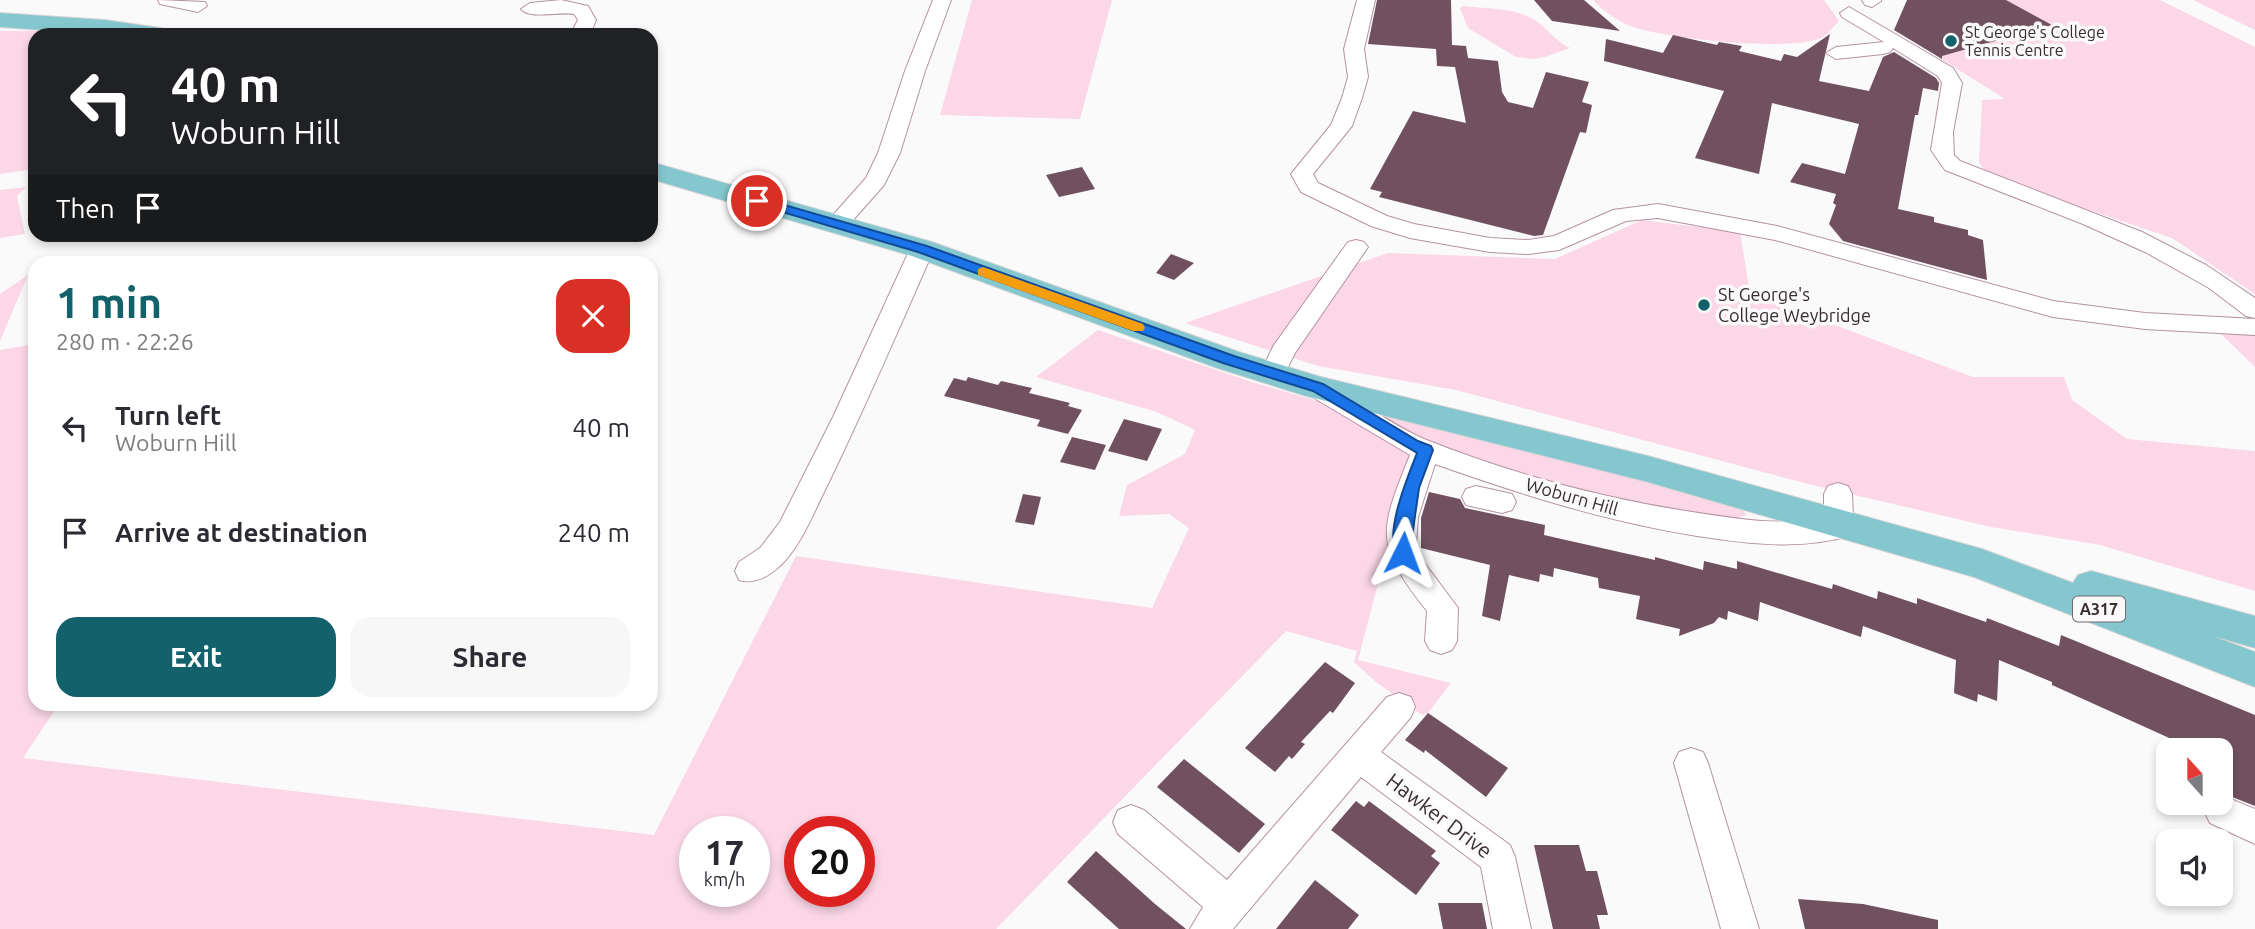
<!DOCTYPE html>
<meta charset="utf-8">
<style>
:root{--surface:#fff;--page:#f7f7f7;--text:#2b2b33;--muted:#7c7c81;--accent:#13616a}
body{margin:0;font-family:Ubuntu,sans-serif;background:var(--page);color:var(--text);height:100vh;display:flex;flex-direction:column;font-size:26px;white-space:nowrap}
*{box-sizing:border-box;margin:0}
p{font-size:23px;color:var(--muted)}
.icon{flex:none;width:38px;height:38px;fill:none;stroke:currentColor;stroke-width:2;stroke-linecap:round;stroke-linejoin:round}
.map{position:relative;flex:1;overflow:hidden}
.side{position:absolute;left:28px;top:256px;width:630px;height:455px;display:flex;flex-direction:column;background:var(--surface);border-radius:21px;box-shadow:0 4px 10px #0003}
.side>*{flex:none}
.guide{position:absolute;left:28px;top:28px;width:630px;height:214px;border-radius:21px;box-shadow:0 4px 10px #0003;background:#202124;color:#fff;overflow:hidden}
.needle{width:46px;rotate:339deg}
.tools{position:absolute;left:2156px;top:738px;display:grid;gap:14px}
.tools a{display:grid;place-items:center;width:77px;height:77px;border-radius:14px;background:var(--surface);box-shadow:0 4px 10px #0003;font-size:35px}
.speed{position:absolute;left:679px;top:816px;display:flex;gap:14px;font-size:35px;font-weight:700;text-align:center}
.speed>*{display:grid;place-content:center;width:91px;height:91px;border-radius:50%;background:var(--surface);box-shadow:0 4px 10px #0003;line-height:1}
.speed small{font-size:18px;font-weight:400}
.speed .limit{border:10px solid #d22;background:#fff;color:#111}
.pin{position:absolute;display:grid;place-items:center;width:60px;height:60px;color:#fff;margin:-30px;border:4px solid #fff;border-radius:50%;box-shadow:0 2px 7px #0007}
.me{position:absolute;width:77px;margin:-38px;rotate:3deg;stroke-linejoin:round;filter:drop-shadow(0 0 5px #0008)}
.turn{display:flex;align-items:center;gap:24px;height:147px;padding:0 28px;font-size:32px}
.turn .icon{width:91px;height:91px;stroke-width:2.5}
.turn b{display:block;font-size:49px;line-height:60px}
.then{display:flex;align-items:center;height:66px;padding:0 28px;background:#0003;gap:14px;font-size:26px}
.round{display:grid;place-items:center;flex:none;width:74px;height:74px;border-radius:21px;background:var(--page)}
.summary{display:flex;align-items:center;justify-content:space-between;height:119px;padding:0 28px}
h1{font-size:42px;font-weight:600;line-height:52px;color:var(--accent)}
.action{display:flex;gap:14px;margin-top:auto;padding:14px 28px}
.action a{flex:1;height:80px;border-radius:21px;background:var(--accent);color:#fff;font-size:28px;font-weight:600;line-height:80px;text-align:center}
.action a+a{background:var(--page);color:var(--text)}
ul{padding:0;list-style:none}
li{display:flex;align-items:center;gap:21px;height:105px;padding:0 28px}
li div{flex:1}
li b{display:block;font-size:26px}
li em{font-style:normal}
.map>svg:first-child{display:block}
.green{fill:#fbd7e7;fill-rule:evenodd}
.building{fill:#715160}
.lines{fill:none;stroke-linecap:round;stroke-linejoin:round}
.minor-casing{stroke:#b592a2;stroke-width:2}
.major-casing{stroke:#d8d5d6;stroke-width:2}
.minor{fill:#fff;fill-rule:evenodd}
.major{fill:#85c7ce;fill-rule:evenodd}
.route{fill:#1a73e8;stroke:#114b97;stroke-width:2}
.slow{fill:#f59e0b}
.poi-dot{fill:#13616a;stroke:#fafafa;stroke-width:2.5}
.labels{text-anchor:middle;stroke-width:7;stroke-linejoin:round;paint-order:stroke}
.far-poi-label{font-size:16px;fill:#3a2c33;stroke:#fafafa;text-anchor:start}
.shield{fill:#fafafa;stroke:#746a6f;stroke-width:2}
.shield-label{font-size:16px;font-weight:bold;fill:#3a2c33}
.poi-label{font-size:18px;fill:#3a2c33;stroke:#fafafa;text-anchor:start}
.street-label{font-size:18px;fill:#3a2c33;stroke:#fafafa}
.near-street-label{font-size:21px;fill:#3a2c33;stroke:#fafafa}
</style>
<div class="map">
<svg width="2255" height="929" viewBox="0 0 2255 929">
<rect width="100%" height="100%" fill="#fafafa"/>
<path class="green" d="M972,0H1112L1080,119L940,115Z
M1593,0H1824L1839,21C1833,27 1826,37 1819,39C1782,51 1670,39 1633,27C1619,22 1603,11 1593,0Z
M2006,0H2160L2255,47V294L2172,238L1988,176L1979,162L1982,100L2005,99L1938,57L2051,25Z
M2193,0H2255V30Z
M1463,6C1488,9 1518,7 1539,23C1550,32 1557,42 1570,48L1545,57L1534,59L1516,57L1468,28L1460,8Z
M0,31H64L81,35H35V169L0,174Z
M26,187L17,196L25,234L0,238V190Z
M1642,220L1740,232L1750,293L1973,377H2064L2072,400L2127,439L2255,451V591L2100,545L1991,527L1808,484L1456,390L1318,366L1185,323L1388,253L1555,259Z
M28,275L0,341V294Z
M1098,330L1252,382L1321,402L1384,413L1731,498L1747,515L1733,519L1672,512L1413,449L1358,660L1451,683L1428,713L1422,715L1376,682L1354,662L1357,651L1286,631L996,929H0V350L35,344V704H59L23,758L654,835L796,556L1152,608L1189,528L1169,514L1119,516L1127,485L1185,454L1195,430L1157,412L1036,377ZM695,831H754V891H695ZM800,831H859V891H800Z
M2220,333L2255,334V367Z"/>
<path class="building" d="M1377,0H1451L1452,45L1466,46L1468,58L1498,61L1502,92L1508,102L1533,108L1546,72L1589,82L1582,102L1592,105L1586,133L1580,132L1543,235L1534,236L1379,197L1382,192L1370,189L1413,111L1466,123L1455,67L1437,66L1436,49L1368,44Z
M1534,0H1584L1620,31L1552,21Z
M1907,0H2006L2052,25L1942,56V59L1894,30Z
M1830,34L1819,81L1869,91L1883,57L1894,52L1936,78L1939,83L1938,91L1923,88L1918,115H1915L1898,209L1934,217V222L1968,230V235L1983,240L1987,280L1843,241L1829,224L1836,205L1833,203L1836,194L1790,182L1802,163L1845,174L1859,124L1772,103L1759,174L1695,158L1724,91L1604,61L1606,39L1663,53L1673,35L1717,45L1719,42L1742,46L1739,51L1781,61L1784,54L1797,57Z
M1082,167L1095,189L1059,197L1046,175Z
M1171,254L1194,263L1174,280L1156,273Z
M968,377L998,385L1001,381L1032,388L1029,393L1070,403L1068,406L1082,410L1068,434L1037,426L1040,420L944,396L954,378L966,381Z
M1124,419L1162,429L1147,461L1108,451Z
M1072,437L1106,445L1095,470L1060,462Z
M1429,492L1460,499L1465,508L1545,525L1544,535L1557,538L1655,560V557L1703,570L1704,561L1737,569V561L1832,589L1833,584L1877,599L1878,591L1917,604V598L1986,622L1987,618L2059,646L2061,635L2255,715V806L2222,793L2226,763L2221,761V751H2198L2052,685V682L1999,660L1997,701L1978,694L1977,702L1954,693L1956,660L1863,626L1861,637L1760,602L1758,621L1728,611L1727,620L1719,617L1714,623L1679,636L1680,629L1636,619L1640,596L1599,588L1598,578L1554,568L1553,577L1540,574L1539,582L1509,575L1500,621L1482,616L1490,565L1421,548V518Z
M1023,494L1041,497L1034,525L1015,522Z
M1325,662L1355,683L1333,713L1330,711L1301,742L1305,744L1292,759L1289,756L1275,772L1245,748Z
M1428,713L1508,768L1486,797L1425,750L1424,753L1405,740Z
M1184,759L1265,824L1239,853L1157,787Z
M1356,801L1364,807L1369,801L1436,851L1431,856L1440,863L1416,895L1331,830Z
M1534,845H1579L1586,871H1597L1608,915H1597L1600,929H1553Z
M1096,851L1155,904L1186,929H1119L1067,882Z
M1315,880L1359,915L1348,929H1276Z
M1798,899L1863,904L1938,920V929H1805Z
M1438,903H1482L1487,929H1443Z"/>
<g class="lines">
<g class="minor-casing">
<path id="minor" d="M158,0L205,2L207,6L198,12L160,4Z
M561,0L588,6L596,20L590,35H570L578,20L574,14C559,11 531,20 521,9L530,3Z
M933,0H951L925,71L900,153L884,185L846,228H830L826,223L866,178L878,153L905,71Z
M1357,0H1375L1364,49L1368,77L1362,98L1352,126L1313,174L1318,183L1387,216L1414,224L1490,238L1528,240L1554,236L1613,210L1658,204L1777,226L2053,301L2145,313L2255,319V335L2145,329L2053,317L1775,240L1658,218L1626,221L1559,250L1528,254L1490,252L1410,238L1371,226L1301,192L1291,174L1331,125L1342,98L1348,77L1344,49Z
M1862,0H1881V1L1872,7L1865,5Z
M1849,7L1953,68L1962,83L1953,132L1954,155L1960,161L2142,232L2206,265L2255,298V318L2246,316L2209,288L2147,253L2083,224L1945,170L1931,150L1942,83L1938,76L1893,48L1890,52L1883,54L1836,59L1826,53L1836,47L1884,42L1842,17L1840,13Z
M1356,240L1364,242L1368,247L1295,353L1282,379L1273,382L1264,379L1260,373L1274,345L1348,242Z
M922,242L930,244L934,249C900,327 866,405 829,482C815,509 803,543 781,565C769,576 755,585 739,580L735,571L739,562L760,548L780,522L833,417L910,249L914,244Z
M1318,379L1327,381C1358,400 1392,425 1424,439C1509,473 1601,498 1692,512C1738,519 1777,526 1824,518V494L1828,486L1838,483L1848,486L1852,494L1853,517L1860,526L1855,534C1802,551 1751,544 1697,536C1604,521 1523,495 1435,464L1418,517L1416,544L1423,561L1458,608L1457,641L1452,650L1441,654L1430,650L1425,641L1427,611C1374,544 1379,532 1410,455L1309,395L1305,388L1309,381Z
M1476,486L1512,494L1516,502L1512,510L1502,513L1466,505L1462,497L1466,489Z
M1399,693L1411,697L1415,707L1411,717L1381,752L1510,845L1515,857L1531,929H1493L1481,867L1361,777L1233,929H1190L1203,907L1118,834L1113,822L1118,810L1131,805L1144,810L1227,880L1387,697Z
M1691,748L1703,752L1708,763L1759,929H1721L1674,763L1679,752Z
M2221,795L2255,809V844L2210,823L2204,811L2208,803H2221Z"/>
</g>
<g class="major-casing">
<path id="major" d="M0,13L105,20L160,28L168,30L172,35H111L0,27Z
M651,162L932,242L1239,352L1321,377L1648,456L1982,549L2073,583L2078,575L2091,571L2255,616V648L2213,636L2255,652V687L1974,577L1648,482L1306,396L1217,368L912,256L651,179Z"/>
</g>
<use href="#minor" class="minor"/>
<use href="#major" class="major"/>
</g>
<path class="route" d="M757,197L927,246L1234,356L1323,384L1418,441L1431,446L1433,450L1419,488L1409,558H1397C1384,532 1407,479 1417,453L1313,391L1223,363L918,252L752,203V198Z"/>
<path class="slow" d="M983,267L1143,324L1145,328L1143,331H1133L978,275V269Z"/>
<g class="poi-dot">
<circle cx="1951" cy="41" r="7"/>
<circle cx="1704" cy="305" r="7"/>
</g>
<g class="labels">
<g class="far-poi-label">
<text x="1965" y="38">St George's College<tspan x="1965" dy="18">Tennis Centre</tspan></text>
</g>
<rect class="shield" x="2073" y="596.5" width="52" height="25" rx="5"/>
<g class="shield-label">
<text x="2099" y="615">A317</text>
</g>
<g class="poi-label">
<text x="1718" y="301">St George's<tspan x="1718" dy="21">College Weybridge</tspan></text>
</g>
<g class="street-label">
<text transform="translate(1572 497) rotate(16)" y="6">Woburn Hill</text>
</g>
<g class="near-street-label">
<text transform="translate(1439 816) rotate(37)" y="7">Hawker Drive</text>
</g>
</g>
</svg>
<div class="tools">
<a><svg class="needle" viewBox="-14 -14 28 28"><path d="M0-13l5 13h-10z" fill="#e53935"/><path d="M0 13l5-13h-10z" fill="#7c7c81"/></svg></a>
<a><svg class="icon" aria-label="sound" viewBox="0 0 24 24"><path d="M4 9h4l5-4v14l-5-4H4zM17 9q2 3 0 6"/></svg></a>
</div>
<div class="speed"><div>17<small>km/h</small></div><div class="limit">20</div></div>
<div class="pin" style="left:757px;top:201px;background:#d93025"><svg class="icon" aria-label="arrive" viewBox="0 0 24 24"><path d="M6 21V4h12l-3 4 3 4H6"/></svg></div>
<svg class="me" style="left:1403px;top:553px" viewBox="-20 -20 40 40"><path d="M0-17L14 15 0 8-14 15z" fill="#1a73e8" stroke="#fff" stroke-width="4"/></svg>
<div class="guide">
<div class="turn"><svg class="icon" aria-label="left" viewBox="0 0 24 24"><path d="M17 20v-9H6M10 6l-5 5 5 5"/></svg><div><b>40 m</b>Woburn Hill</div></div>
<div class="then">Then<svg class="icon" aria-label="arrive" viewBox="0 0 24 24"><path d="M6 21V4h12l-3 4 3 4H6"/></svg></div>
</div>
<section class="side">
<div class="summary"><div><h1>1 min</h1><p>280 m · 22:26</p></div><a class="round" style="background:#d93025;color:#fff"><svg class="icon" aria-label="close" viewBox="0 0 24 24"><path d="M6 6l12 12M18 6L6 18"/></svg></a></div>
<ul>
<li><svg class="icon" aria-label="left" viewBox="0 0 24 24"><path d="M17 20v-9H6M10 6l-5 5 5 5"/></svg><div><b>Turn left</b><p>Woburn Hill</p></div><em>40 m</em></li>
<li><svg class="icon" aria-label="arrive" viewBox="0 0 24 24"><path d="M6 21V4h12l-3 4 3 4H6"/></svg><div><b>Arrive at destination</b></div><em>240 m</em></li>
</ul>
<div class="action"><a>Exit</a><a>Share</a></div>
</section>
</div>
